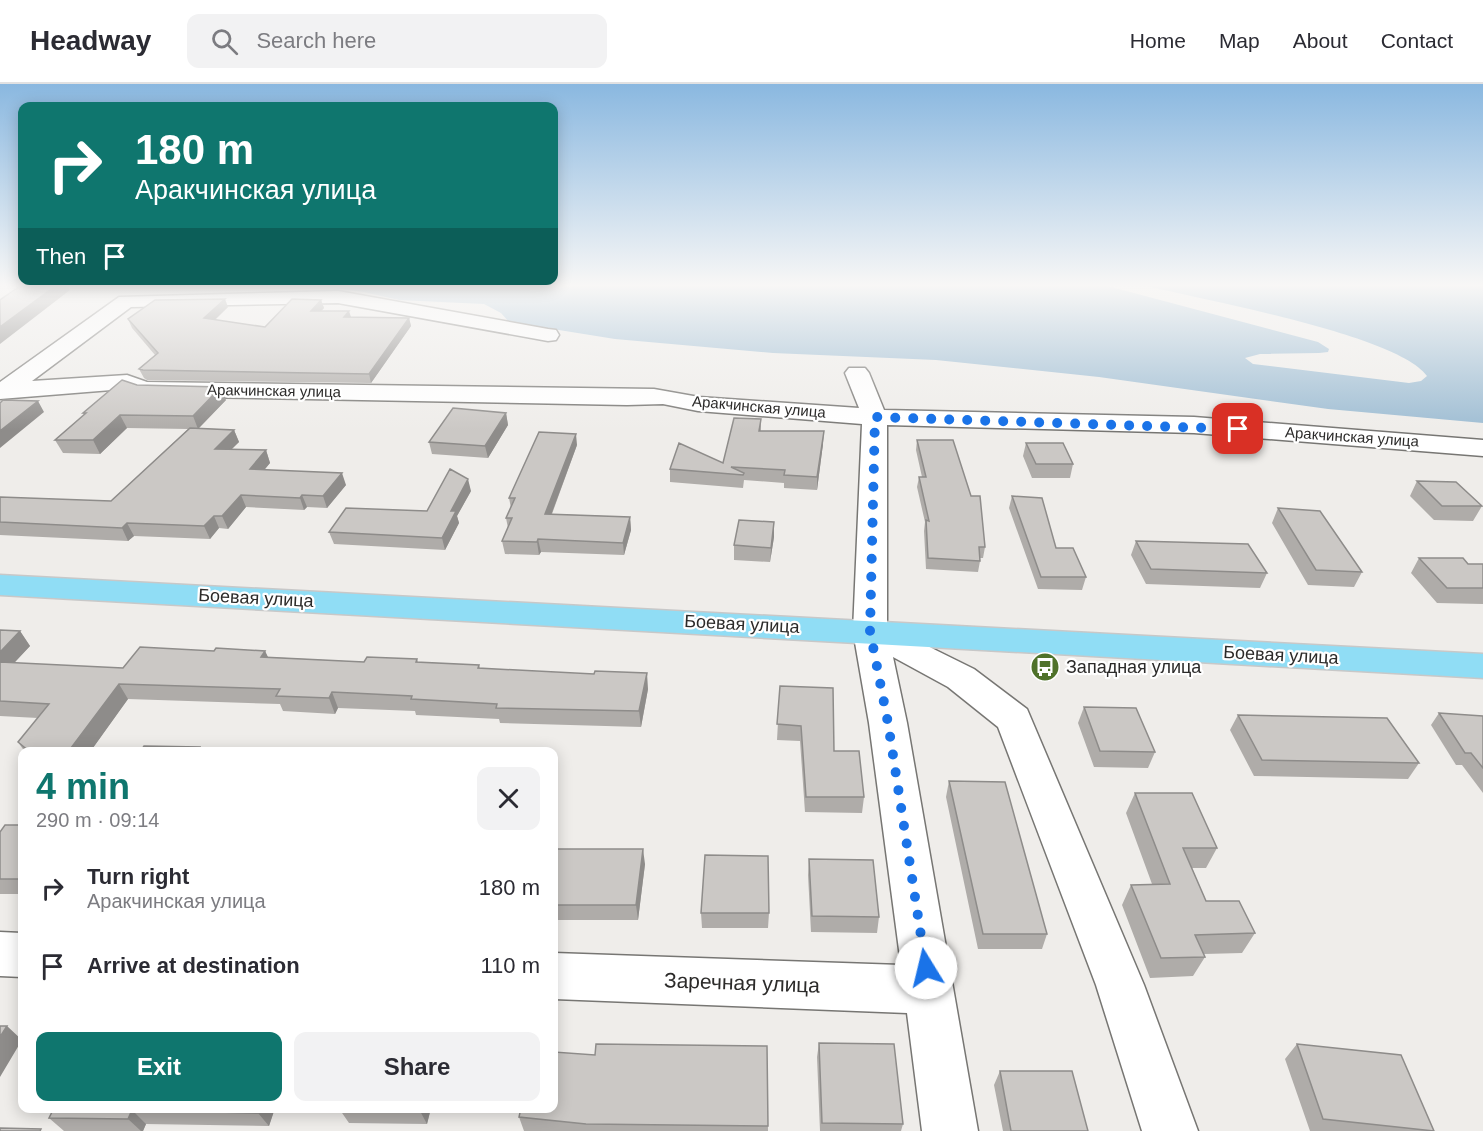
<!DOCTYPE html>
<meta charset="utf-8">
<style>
:root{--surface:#fff;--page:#f2f2f3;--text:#2b2b33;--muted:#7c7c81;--line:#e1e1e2;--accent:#0f766e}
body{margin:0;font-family:Helvetica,sans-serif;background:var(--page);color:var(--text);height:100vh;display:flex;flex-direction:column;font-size:22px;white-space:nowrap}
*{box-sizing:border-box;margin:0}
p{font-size:20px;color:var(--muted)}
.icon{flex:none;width:33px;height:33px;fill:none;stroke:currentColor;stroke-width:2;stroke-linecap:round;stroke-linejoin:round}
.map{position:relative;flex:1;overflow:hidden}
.sheet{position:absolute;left:18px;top:663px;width:540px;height:366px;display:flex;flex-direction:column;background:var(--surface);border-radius:12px;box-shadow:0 3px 15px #0003}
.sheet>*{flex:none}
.guide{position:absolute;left:18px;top:18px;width:540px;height:183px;border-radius:12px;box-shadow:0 3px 15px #0003;background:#0f766e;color:#fff;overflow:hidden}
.pin{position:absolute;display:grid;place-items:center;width:51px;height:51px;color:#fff;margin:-26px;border-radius:12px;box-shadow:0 3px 9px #0006}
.me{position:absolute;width:66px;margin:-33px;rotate:351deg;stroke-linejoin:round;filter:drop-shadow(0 0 4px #0008)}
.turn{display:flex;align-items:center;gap:21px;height:126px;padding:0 18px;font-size:27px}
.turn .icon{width:78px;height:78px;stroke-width:2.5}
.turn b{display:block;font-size:42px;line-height:51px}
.then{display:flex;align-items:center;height:57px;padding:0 18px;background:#0003;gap:12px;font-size:22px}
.round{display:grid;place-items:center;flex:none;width:63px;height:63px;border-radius:12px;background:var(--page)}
.overview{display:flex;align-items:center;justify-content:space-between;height:102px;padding:0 18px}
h1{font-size:36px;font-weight:600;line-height:45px;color:var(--accent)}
.action{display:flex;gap:12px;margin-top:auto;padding:12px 18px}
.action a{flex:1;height:69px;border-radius:12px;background:var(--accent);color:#fff;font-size:24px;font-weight:600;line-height:69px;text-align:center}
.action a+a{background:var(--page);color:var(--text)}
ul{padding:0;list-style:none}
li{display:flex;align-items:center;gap:18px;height:78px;padding:0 18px}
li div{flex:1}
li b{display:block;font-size:22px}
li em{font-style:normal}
header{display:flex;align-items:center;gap:36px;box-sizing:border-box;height:84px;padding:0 30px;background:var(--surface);border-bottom:2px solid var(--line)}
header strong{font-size:28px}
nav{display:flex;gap:33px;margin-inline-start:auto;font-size:21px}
.search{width:420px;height:54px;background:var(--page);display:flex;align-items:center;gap:15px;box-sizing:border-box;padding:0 21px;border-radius:12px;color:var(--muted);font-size:22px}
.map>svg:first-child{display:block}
.water{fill:#9ebdd3}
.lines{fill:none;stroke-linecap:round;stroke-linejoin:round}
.minor-casing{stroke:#777673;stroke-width:3}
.major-casing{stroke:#c8c8c8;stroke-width:3}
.minor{fill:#fff;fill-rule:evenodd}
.major{fill:#90ddf5;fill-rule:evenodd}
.wall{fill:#afaca9}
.shaded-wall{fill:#8e8c8a}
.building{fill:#cbc8c5;stroke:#8e8c8a;stroke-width:1.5}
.route{stroke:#1a73e8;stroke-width:10;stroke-dasharray:0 18}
.labels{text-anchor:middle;stroke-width:4.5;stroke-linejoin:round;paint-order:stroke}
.far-street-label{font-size:15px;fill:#2c2b2a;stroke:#fff}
.street-label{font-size:18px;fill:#2c2b2a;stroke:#fff}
.poi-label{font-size:18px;fill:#2c2b2a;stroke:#fff;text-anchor:start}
.near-street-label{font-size:21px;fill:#2c2b2a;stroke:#fff}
</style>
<header>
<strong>Headway</strong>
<div class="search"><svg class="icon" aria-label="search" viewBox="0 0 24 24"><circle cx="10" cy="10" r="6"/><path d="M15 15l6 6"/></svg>Search here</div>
<nav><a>Home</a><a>Map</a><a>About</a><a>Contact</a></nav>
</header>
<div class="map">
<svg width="1483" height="1047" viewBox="0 0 1483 1047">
<rect width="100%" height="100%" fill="#efedea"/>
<path class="water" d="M302,200H1100L1318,258L1329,265L1328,268L1319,269L1260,270L1245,274L1253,280L1409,299L1421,297L1427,292C1398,250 1196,215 1139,200H1483V339L1328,325L1099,293L936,276L773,269L615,255L509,238L501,229L484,220L399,216L364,208Z"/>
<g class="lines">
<g class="minor-casing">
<path id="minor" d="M338,207L548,245L556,246L559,251L556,256L548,257L338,219L131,223L32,297L127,291L147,298L654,305L699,313L859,324L845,289L849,284H865L869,289L884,326L1194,333L1483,356V372L1194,349L887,341V542L974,585L1027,625L1144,901L1198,1047H1142L1096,901L998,643L948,603L893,573L907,639L978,1047H922L907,929L554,915V869L901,881L869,639L853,547L862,340L698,327L663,320L627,321L143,312L124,305L0,315V298L119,213Z
M0,848L22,849V893L0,892Z"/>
</g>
<g class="major-casing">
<path id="major" d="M0,491L1483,570V594L0,511Z"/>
</g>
<use href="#minor" class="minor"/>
<use href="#major" class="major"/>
</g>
<path class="wall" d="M321,216L324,224L321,227L351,233L409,234L411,242L371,299L147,296L144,294L139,285L155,271L132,244L128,235L228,223L215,236L265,243Z
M137,301L226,316L199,344L234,346L239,358L231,365L266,366L270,379L265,385L346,401L327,424L307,423L304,426L246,423L228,445L219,444L210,455L134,452L128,457L0,451V413L111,417L188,345L127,344L100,370L63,369L55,356L84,331L83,329Z
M506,329L508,341L488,374L432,370L429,358Z
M761,335V347L823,360L817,406L784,404V399L744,396L743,404L670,398V385L723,379Z
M917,356L985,463L983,474H980V477L978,488L926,485L924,447L925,438L917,403L919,393H922L916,366Z
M1026,359L1073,380L1070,394H1032L1023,372Z
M577,361L552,430L630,433L631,446L624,471L541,468L539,471L505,470L502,457L508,444L506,434L511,424L509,414Z
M1417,397L1482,422L1473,437L1434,436L1410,412Z
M471,407L457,432L459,439L445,466L334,460L329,448L427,427Z
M1012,412L1056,464L1086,493L1082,506L1038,505L1009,424Z
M1278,424L1362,488L1354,503L1308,501L1272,439Z
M774,438V453L770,478L734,476V461Z
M1136,457L1267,489L1260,504L1146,500L1131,471Z
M1419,474L1468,480H1483V520L1437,519L1411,489Z
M0,546L20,547L30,562L14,579L123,584L214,567H265L268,573L364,578L417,575L418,578L479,581L480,584L648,605L641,643L500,639L499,635L416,631L415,627L338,624L335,630L283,627L280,620L128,615L90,668H25L18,658L38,634L0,632Z
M780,602L834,667L864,713L862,729L805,728L800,657L777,656Z
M1084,623L1155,668L1148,684L1094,683L1078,639Z
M1439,629L1483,632V709L1462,681H1456L1431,641Z
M1238,631L1419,679L1408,695L1254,692L1230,646Z
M949,697L1047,850L1042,865H978L946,713Z
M1135,709L1217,764L1206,784H1192L1206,817L1255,849L1242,869L1204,870L1205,873L1193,892L1150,894L1122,821L1131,801L1152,800L1126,729Z
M22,741V810H0V748Z
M554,765L645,780L638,836H554Z
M809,775L879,833L877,849L811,848L808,791Z
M701,829H769L768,844H702Z
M819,959L903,1040L901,1047H820L817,973Z
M1297,960L1434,1047H1310L1285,975Z
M767,962L768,1047H524L519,1033L595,971Z
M1000,987L1088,1047H1003L994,1001Z
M54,1024H275L269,1042L146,1040L143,1047H64L49,1034Z
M431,1024L427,1040L349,1039L340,1026Z"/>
<path class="shaded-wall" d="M58,200H67L70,206L0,260V243Z
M225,215L228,223L207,243L204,234Z
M321,216L324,224L314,235L311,227Z
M349,227L352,236L344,233Z
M409,234L411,242L371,299L369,290Z
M221,303L226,316L198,345L193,332Z
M38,317L44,328L0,364V347Z
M506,329L508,341L488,374L485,362Z
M120,331L127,344L100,370L93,356Z
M234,346L239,358L220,377L215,365Z
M824,347L823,360L817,406V393Z
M576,350L577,361L547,442L545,430Z
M266,366L270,379L255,397L250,385Z
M342,389L346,401L327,424L323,412Z
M468,395L471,407L457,432L459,439L445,466L442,454L451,427Z
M241,411L246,423L228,445L222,432Z
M302,411L307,423L304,426L300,414Z
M214,432L219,444L210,455L204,442Z
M630,433L631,446L624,471L623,459Z
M774,438V453L770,478L771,464Z
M127,439L134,452L128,457L122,444Z
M538,455L541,468L539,471L537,458Z
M20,547L30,562L1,593L0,592V568Z
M265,567L272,582L261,573Z
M647,589L648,605L641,643L639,627Z
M119,600L128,615L90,668H68Z
M332,608L338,624L335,630L329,614Z
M643,765L645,780L638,836L636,821Z
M7,942L22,956L0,993V953Z
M259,1024H275L269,1042L258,1029Z
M420,1024H431L427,1040L420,1027Z
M132,1026L146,1040L143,1047H141L128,1035Z"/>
<path class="building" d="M23,200H58L0,243V216Z
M225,215L204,234L265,243L292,215L321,216L311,227H349L344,233L409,234L369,290L143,286L139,285L158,269L128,235L155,216Z
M122,296L137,301L221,303L193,332L120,331L93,356H55L86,329H83Z
M3,316L38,317L0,347V319Z
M453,324L506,329L485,362L429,358Z
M734,334L761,335L759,347H824L817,393L784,391L785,386L731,383L744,389L743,391L670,385L679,359L723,379Z
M190,344L234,346L215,365L266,366L250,385L342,389L323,412L302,411L300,414L241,411L222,432H214L204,442L127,439L122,444L0,438V413L111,417Z
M539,348L576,350L545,430L630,433L623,459L538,455L537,458L502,457L512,434H506L515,414H509Z
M917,356H953L971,412H980L985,463H979L980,477L928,474L926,436L929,437L919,393H926Z
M1026,359H1063L1073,380H1036Z
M450,385L468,395L451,427H456L442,454L329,448L346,424L427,427Z
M1417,397L1456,398L1482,422H1442Z
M1012,412L1042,414L1056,464H1073L1086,493H1041Z
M1278,424L1320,427L1362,488L1316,486Z
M739,436L774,438L771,464L734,461Z
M1136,457L1248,460L1267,489L1151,485Z
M1419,474H1463L1468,480H1483V504H1447Z
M0,546L20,547L0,568Z
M140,563L214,567L216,564L265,567L261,573L364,578L367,573L417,575L416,578L479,581L478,584L594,590L595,587L647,589L639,627L496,624L497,620L411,615L412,612L332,608L329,614L276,612L280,605L119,600L68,668H30L18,658L49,620L0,617V578L123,584Z
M780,602L833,604L834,667H859L864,713H806L801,642L777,640Z
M1084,623L1136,624L1155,668L1100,667Z
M1439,629L1483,632V684L1471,669H1465Z
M1238,631L1387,634L1419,679L1262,676Z
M144,662L200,663L198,668H140Z
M949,697L1005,698L1047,850H983Z
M1135,709H1192L1217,764H1183L1206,817H1239L1255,849L1195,851L1205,873L1161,874L1131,801L1170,800Z
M5,741H22V795H0V748Z
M554,765H643L636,821H554Z
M705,771L768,772L769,829H701Z
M809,775L873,776L879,833L812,832Z
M0,942H7L0,953Z
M819,959L894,960L903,1040L822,1039Z
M596,960L767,962L768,1042L586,1040L519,1033L521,1024H554V968L595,971Z
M1297,960L1401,971L1434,1047L1323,1035Z
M1000,987H1072L1088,1047H1011Z
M54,1024H259L258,1029L132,1026L128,1035L49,1034Z
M341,1024H420V1027L340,1026Z
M0,1044L41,1045L40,1047H0Z"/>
<linearGradient id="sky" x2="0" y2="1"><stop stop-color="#8ab8e0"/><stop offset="0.58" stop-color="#f8f7f6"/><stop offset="1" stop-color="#f8f7f6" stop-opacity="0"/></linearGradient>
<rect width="1483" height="347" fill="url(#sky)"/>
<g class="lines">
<path class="route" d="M926,884L888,639L870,547L875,333L1238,345"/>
</g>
<defs>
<g id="bus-disc" transform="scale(1.5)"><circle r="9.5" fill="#4f722a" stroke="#fff"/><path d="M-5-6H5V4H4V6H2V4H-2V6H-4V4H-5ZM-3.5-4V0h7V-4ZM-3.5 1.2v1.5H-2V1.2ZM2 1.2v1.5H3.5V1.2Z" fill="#fff"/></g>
</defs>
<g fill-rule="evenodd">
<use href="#bus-disc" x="1045" y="583"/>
</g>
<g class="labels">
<g class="far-street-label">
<text transform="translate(274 307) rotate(1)" y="5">Аракчинская улица</text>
<text transform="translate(759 323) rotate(5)" y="5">Аракчинская улица</text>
<text transform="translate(1352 353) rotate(4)" y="5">Аракчинская улица</text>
</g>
<g class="street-label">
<text transform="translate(256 514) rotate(3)" y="6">Боевая улица</text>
<text transform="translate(742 540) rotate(3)" y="6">Боевая улица</text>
<text transform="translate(1281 571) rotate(3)" y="6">Боевая улица</text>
</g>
<g class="poi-label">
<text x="1066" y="589">Западная улица</text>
</g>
<g class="near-street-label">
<text transform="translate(742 899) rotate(2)" y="7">Заречная улица</text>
</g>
</g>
</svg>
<div class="pin" style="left:1238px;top:345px;background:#d93025"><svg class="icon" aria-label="arrive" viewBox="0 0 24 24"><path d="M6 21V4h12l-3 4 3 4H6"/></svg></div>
<svg class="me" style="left:926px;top:884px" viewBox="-20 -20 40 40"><circle r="19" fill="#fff"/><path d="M0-13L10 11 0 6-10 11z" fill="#1a73e8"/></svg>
<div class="guide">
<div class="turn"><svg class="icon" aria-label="right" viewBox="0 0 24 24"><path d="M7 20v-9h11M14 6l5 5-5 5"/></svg><div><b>180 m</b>Аракчинская улица</div></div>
<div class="then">Then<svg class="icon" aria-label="arrive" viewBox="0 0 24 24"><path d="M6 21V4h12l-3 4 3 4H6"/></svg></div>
</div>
<section class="sheet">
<div class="overview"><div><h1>4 min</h1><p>290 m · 09:14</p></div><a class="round"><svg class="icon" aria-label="close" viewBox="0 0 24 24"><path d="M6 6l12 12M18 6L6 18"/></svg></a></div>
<ul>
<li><svg class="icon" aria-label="right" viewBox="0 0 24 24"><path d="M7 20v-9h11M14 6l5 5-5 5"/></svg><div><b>Turn right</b><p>Аракчинская улица</p></div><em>180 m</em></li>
<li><svg class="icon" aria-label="arrive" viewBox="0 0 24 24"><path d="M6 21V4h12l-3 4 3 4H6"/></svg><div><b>Arrive at destination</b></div><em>110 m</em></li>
</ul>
<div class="action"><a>Exit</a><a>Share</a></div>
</section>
</div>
